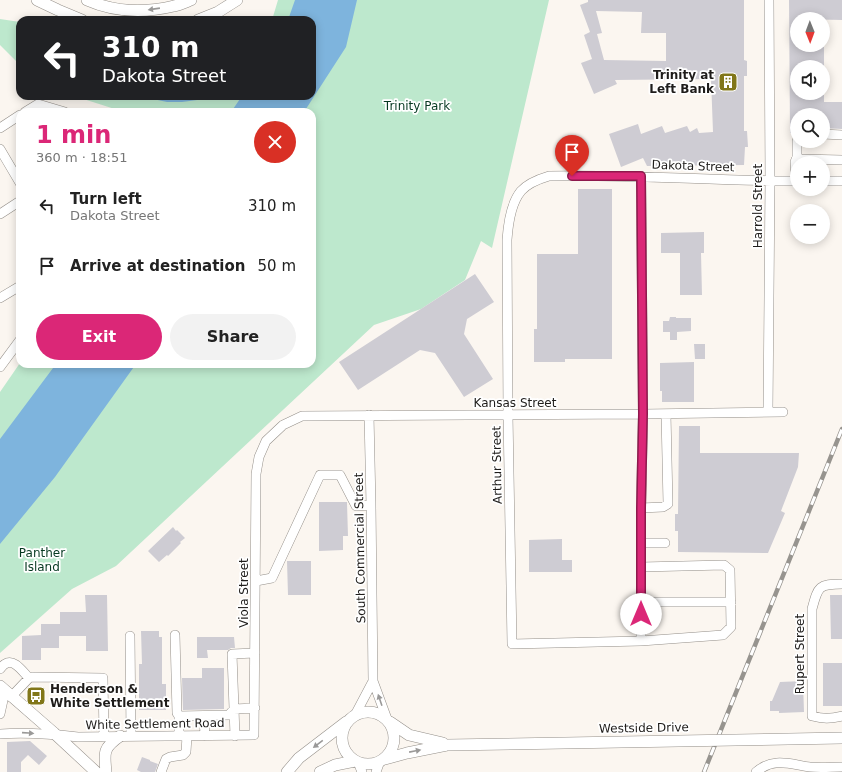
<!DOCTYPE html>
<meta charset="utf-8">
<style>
:root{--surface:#fff;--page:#f2f2f2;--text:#222;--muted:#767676;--accent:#db2777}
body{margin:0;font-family:"DejaVu Sans",sans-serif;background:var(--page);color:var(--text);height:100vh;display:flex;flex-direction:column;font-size:15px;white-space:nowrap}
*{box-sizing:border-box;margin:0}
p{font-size:13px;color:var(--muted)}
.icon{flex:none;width:22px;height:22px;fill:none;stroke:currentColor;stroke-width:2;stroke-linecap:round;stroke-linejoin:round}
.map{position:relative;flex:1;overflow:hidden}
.panel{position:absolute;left:16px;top:108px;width:300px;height:260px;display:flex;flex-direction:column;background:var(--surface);border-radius:12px;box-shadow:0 2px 10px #0003}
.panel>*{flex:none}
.banner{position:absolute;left:16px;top:16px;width:300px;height:84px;border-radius:12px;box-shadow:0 2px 10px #0003;background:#202124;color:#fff;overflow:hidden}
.needle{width:26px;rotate:179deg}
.fabs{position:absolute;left:790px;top:12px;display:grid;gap:8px}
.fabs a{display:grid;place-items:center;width:40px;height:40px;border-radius:50%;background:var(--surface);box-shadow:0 2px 10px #0003;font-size:20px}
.pin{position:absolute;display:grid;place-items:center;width:34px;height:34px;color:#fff;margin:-41px -17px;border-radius:50% 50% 50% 0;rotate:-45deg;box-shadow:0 0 4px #0007}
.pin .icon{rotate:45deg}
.me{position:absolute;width:44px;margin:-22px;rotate:0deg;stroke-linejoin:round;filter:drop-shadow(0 0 3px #0008)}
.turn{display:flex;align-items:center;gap:14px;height:84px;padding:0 20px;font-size:18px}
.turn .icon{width:52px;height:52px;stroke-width:2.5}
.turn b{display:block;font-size:28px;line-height:34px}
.round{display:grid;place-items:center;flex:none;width:42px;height:42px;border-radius:21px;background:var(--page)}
.summary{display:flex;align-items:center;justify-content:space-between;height:68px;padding:0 20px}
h1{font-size:24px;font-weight:700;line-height:30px;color:var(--accent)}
.primary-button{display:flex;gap:8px;margin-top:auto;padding:8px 20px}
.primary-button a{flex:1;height:46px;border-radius:24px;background:var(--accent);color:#fff;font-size:16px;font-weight:700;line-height:46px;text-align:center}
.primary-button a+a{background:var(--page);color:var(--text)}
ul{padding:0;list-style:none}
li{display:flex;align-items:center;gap:12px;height:60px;padding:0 20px}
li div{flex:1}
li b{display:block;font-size:15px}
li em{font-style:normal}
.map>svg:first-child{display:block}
.green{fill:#bde8cd}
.water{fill:#7eb4dd}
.building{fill:#ceccd3;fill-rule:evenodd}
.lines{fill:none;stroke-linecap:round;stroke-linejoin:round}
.minor-casing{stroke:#948f89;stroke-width:10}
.major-casing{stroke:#948f89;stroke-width:12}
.minor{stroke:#fff;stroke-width:9}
.major{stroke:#fff;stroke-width:11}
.rail-casing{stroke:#97948f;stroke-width:4.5}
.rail{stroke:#fff;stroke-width:3;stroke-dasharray:9;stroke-linecap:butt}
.major-bridge-casing{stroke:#948f89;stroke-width:12;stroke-linecap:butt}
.major-bridge{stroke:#fff;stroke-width:11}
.oneway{fill:#9a9998}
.route-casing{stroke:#8e194d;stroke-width:10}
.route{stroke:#db2777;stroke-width:7}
.labels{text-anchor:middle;stroke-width:3.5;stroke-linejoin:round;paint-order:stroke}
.poi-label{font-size:12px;font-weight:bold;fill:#1e1c1a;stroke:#fff;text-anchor:end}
.park-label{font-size:12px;fill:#063921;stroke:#fff}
.street-label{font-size:12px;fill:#1e1c1a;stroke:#fff}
</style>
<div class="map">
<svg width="842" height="772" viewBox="0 0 842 772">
<rect width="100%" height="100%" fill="#fbf6f0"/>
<path class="green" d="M278,0H549L492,248L481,241L465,280L421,309L374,325L116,566L72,589L0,653V392L20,363V364H312V112H122L121,111L74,96H312V20H272Z
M0,19L20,22V65L0,45Z"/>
<path class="water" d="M295,0H357L346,47L304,112H231L242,96H312V20H288Z
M139,96H227L182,102H167Z
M56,364H136L55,477L0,544V439Z"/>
<path class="building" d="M588,0H744V60L747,61V76H744V131H747L748,147H745L744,165L647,166L643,158L621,167L609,134L638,124L641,134L662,126L665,133L687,126L690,132L697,128L699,133L713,132L711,79L615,80L617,84L594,94L581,63L592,59L584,35L590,32L580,5L588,2ZM596,11L642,12L641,33H666V61L604,60L597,34L602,33Z
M789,0H842V20L797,19V45H824V67H797V93H824V102H842V129L823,128V115H797V133H790Z
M578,189H612V359H565V362H534V329H537V254H578Z
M704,232V253H701L702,295H680V253H661V233Z
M475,274L494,302L467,319L464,334L493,379L464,397L435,353L420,350L358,390L339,362Z
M670,317H676V318H691V331L677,332V340H670V332H663V321H669Z
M694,344H705V359H695Z
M694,362V402H662V391H660V363Z
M679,426H700V453H799L798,467L781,511L785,513L768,553L678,552V531H675V514H678Z
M319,502H347V503L348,536H343V550L319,551Z
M173,527L176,531L177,530L185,538L180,542L181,543L168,556L167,555L159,562L148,551Z
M562,539V560H572V572H529V540Z
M287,561H311V595H288Z
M85,595H107L108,651H86V636H59V648H41V660H22V636L41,635V624H60V612H86Z
M830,595H842V639H831Z
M141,631H159V637H162V684H166V710H139V664H142Z
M197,637H234L235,648H231L228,650H207L208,658H197Z
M823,663H842V706H823Z
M202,668H224V709L183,710L182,678H202Z
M803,681L804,712L779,713V711H770V701H772L780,682Z
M30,741L47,756L39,765L28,755L21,762V772H7V742Z
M142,757L150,760V761L158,764L155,772H141L137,770Z"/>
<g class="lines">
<g class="minor-casing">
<path id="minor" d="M25,112L38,104L65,112
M0,128L20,115
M823,134L842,135
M797,141V157L801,159L842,160
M0,149L20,183
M641,176L643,414L641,508V641
M796,181L795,162L797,157
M823,181H842
M0,214L20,201
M0,298L20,286
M0,367L20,340
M768,412L770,181L769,0
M369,415L371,505L373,681L387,719
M641,508L663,507L668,504L666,414
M641,543H665
M641,567L724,565L730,570L731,627L723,635L641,641L512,644L508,415L507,240C508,225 511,203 521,191C528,183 539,179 549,176C631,174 714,181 797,181
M256,581L272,578L320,475H340L356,506L371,505
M842,584C818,584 818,587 812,609V716C823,719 830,719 842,716
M641,602H731
M175,635L177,713L179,716L229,715L234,709L255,708
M130,636L131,736
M0,669C2,667 3,665 5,664C14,658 23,672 29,678
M11,697L29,678L32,677L103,678L104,737
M0,714L5,691
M355,715L373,681
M179,716V736
M204,716L205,736
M0,734C26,732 52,734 78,737L254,735L256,474L259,457L266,441L283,425L302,416L643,414L783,412
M235,736L232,654L255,653
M358,762L362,772
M161,772L166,759L170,757L183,755L186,752L187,736
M376,772L380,761
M756,772C774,757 789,764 810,767C820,768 832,767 842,767"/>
</g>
<g class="major-casing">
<path id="major" d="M37,0L58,10L82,20
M87,0C114,12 145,13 174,6C180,5 186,2 191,0
M198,20L218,12L237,0
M0,686L54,733L96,772
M342 738a26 26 0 1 1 52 0a26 26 0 1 1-52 0Z
M390,722L409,735L443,743
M385,759L407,753L447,745
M106,772C104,752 103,748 120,736
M287,772L299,758L346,722
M320,772L335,765L355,761"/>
</g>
<use href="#minor" class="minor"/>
<use href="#major" class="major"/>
<g class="rail-casing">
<path id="rail" d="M704,772L842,429"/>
</g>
<use href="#rail" class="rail"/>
<g class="major-bridge-casing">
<path id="major-bridge" d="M447,745L842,738"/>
</g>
<use href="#major-bridge" class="major-bridge"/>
</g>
<defs><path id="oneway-solid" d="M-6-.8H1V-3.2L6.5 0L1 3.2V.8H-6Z"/></defs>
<g class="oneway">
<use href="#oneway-solid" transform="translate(154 9) rotate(172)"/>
<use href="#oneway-solid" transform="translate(380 700) rotate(-109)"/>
<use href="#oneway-solid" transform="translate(28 733) rotate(4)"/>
<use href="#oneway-solid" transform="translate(318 744) rotate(143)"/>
<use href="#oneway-solid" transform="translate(415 751) rotate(-11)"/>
</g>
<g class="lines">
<g class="route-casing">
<path id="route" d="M572,176H641L643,414L641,508V614"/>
</g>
<use href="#route" class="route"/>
</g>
<defs>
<g id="building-square" transform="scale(1)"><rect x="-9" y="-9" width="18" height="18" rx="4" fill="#817619" stroke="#fff"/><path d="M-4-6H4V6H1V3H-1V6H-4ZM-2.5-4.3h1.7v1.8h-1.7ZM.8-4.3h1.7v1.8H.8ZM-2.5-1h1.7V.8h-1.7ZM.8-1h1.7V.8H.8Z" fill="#fff"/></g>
<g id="bus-square" transform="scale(1)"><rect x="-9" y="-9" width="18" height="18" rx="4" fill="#817619" stroke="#fff"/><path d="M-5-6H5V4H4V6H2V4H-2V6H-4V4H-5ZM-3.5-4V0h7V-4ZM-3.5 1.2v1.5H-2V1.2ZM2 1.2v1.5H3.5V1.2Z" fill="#fff"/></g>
</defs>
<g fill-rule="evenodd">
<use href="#building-square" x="728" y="82"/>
<use href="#bus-square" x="36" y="696"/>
</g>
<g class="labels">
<g class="poi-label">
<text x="714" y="79">Trinity at<tspan x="714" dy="14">Left Bank</tspan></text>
<text x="50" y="693" text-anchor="start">Henderson &amp;<tspan x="50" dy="14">White Settlement</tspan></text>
</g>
<g class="park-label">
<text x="417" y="110">Trinity Park</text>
<text x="42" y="557">Panther<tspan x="42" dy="14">Island</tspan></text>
</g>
<g class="street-label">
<text transform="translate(693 166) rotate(2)" y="4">Dakota Street</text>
<text transform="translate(758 206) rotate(-90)" y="4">Harrold Street</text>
<text x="515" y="407">Kansas Street</text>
<text transform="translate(497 465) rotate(-91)" y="4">Arthur Street</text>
<text transform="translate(360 548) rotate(-91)" y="4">South Commercial Street</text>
<text transform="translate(244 593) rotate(-90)" y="4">Viola Street</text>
<text transform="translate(800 654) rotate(-90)" y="4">Rupert Street</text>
<text transform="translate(155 724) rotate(-1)" y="4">White Settlement Road</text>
<text transform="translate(644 728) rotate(-1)" y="4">Westside Drive</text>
</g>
</g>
</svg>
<div class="fabs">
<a><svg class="needle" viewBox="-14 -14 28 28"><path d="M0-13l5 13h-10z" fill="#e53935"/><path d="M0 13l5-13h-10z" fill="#767676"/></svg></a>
<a><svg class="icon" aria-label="sound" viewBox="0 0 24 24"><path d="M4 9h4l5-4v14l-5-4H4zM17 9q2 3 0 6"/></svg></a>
<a><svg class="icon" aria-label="search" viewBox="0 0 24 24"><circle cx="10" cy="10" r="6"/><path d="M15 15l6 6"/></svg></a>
<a>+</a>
<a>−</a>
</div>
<div class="pin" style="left:572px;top:176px;background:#d93025"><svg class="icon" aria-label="arrive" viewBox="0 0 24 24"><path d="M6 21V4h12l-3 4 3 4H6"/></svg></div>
<svg class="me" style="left:641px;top:614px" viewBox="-20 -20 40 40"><circle r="19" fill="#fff"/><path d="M0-13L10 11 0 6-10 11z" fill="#db2777"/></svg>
<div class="banner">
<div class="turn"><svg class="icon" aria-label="left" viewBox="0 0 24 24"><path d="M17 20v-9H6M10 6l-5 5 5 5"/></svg><div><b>310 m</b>Dakota Street</div></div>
</div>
<section class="panel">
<div class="summary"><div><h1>1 min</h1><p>360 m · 18:51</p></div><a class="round" style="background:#d93025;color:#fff"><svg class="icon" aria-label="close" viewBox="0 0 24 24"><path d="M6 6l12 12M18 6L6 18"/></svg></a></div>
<ul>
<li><svg class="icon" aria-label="left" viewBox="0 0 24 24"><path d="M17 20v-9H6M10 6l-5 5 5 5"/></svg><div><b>Turn left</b><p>Dakota Street</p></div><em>310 m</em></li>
<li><svg class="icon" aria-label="arrive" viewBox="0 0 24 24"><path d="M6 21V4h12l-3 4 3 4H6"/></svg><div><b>Arrive at destination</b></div><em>50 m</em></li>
</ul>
<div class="primary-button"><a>Exit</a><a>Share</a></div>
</section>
</div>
